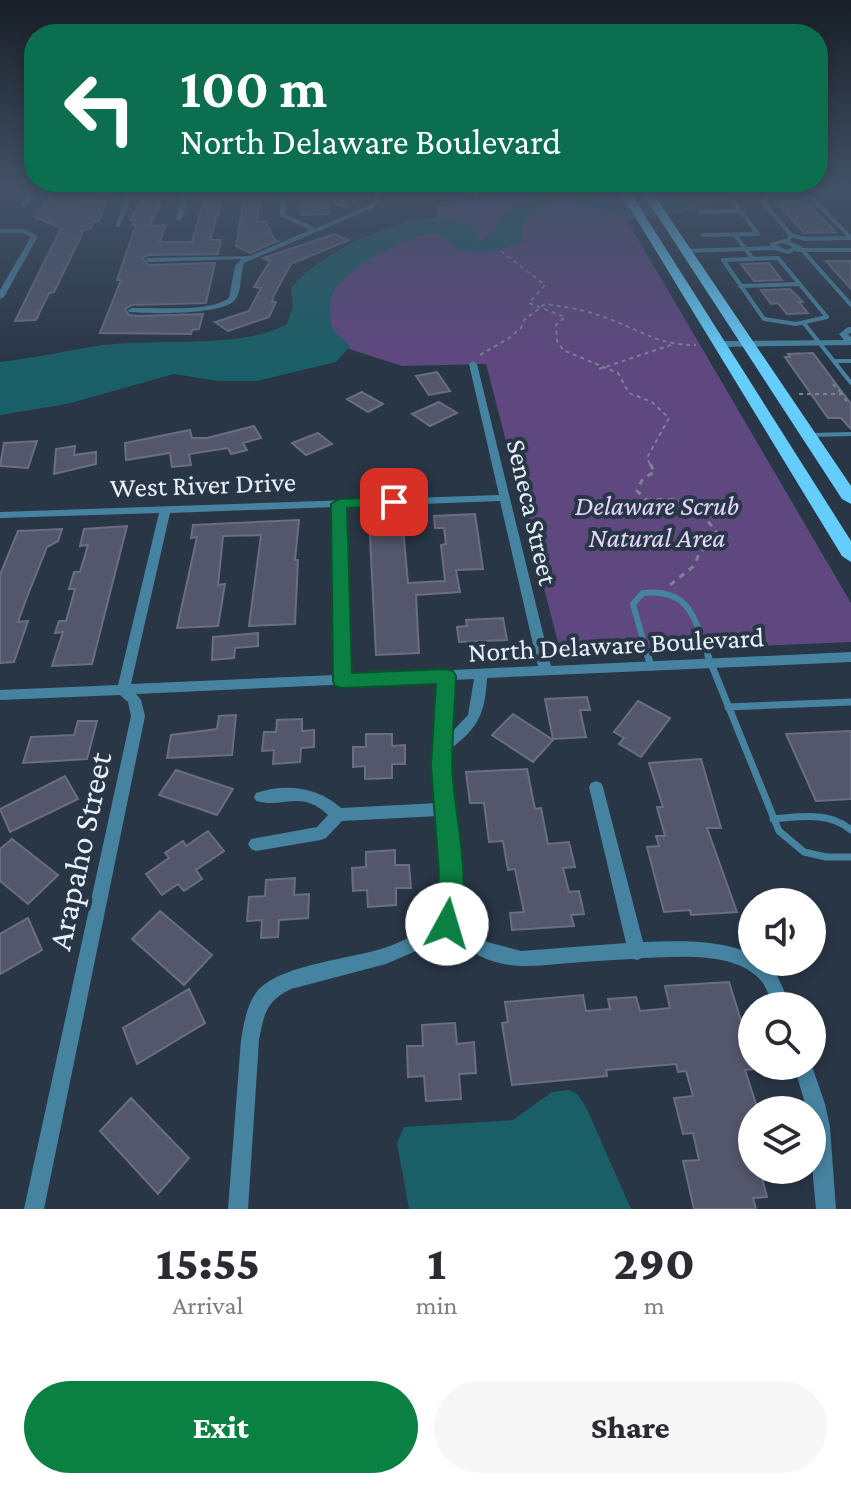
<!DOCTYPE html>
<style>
:root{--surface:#fff;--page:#f7f7f7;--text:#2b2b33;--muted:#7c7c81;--accent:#0b8043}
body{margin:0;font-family:"Crimson Pro",serif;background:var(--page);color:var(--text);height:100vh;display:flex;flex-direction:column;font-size:30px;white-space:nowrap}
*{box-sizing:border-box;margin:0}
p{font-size:26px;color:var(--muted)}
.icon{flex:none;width:44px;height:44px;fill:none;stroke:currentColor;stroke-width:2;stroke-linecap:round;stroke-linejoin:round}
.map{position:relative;height:1209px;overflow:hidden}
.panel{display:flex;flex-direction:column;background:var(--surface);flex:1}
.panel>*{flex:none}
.guide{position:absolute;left:24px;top:24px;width:804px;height:168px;border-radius:32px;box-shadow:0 4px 12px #0003;background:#0b6e4f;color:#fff;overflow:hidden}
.fabs{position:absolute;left:738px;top:888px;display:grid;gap:16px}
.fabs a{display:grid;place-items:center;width:88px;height:88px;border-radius:50%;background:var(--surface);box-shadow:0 4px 12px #0003;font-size:40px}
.pin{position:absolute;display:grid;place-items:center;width:68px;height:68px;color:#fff;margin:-34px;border-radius:16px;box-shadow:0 4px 12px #0006}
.me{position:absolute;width:88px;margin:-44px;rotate:6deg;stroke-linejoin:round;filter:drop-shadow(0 0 6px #0008)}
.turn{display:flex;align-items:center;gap:28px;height:168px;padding:0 24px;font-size:36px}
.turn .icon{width:104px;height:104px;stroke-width:2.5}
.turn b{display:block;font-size:56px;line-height:68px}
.eta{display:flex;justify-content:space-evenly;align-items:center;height:136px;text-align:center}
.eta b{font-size:48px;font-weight:800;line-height:56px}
.button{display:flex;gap:16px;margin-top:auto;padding:16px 24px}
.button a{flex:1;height:92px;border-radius:48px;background:var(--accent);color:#fff;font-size:32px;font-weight:800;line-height:92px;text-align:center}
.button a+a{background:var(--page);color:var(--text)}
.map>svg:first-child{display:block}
.green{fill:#5f4880}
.water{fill:#1a5f67}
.building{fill:#54576c;stroke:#6a6d83;stroke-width:2}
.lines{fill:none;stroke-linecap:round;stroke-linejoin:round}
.path-far1{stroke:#798492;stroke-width:2;stroke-dasharray:4 4;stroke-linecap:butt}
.path{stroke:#798492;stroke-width:3;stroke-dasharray:6 6;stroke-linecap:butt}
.lane-far2{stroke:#4683a0;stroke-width:4}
.lane-far1{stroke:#4683a0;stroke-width:6}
.lane{stroke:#4683a0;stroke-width:7}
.street{fill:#4683a0;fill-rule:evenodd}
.primary{fill:#65cdfc;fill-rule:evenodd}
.route{fill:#0b8043;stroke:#07532c;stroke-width:2}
.labels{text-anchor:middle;stroke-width:8;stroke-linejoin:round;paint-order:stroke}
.street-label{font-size:28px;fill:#e8f0fb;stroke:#293646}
.park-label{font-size:28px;font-style:italic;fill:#e5d6ff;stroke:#293646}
.near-street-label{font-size:34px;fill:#e8f0fb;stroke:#293646}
</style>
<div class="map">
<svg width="851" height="1209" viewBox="0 0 851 1209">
<rect width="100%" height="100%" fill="#293646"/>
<path class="green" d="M526,192H813L734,194L682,212L627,220L851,603V642L561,654L486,364L402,366L337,345L324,319L325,289L388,243L437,217V203Z"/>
<path class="water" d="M537,192H596C602,195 605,202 610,205C632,216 689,192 712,192L680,211L624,217L569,199H558L543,204L523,223L521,243C501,250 478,257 458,248C450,244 445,237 437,234C409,233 351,266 336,288C327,299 330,318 333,330L350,346L336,362L257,381H218L174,374L67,404L0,415V362C35,358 69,350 104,345C157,338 243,349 287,324L293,306L291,288C315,257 383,224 423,219C439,217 456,222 473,225L478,235L475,241H482L500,222L507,210L530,199Z
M569,1090L577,1094L586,1107L631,1209H409L397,1143L404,1127L513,1120L552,1092Z"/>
<path class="building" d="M53,192H70L66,202L107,200L99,221L93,222L91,228L84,230L54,292L49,293L36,320L15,321L61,228L35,217Z
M206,192H225L210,240H221L218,254L149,255L142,259L149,265L215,263L206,303L132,305L125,309L129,315L138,316L203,314L199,329L192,330L191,334L100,333L121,280H117L136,225H132L135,220H130L143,197L147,193H164L150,226L166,225L160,242H192Z
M245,192H261L257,222L266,221L274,239L278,241L250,253L236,246Z
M303,192H373L344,207L330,202L329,214L301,215Z
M775,201H806L836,232L804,233Z
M334,234L349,240L291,264L274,295L272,302H276L269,317L228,331L215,322L249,311L261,288L254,287L270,261L263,258Z
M826,261H851V289Z
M769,263L782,280L754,281L741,264Z
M790,289L803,302H799L808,313L787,314L778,303L771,304L761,290Z
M813,353L851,404V429L841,418H828L785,357H790L788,354Z
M437,372L450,391L429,395L416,376Z
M362,392L383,404L368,412L347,399Z
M439,402L457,413L430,426L412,414Z
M254,426L261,438L243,443L247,450L231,454L228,448L189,454L191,465L172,467L170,453L126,460L125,443L190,430L192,438H207Z
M318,433L332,444L306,455L292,443Z
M37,441L28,468L0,466L4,443Z
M75,446L74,455L96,452V464L54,474L56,449Z
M475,514L483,569L456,570L460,592L416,595L419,653L376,655L369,518L402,517L408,583L445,581L441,545L446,544L444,528H435L434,516Z
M299,520L295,560H298L295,624L249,626L261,535L223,536L218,585L225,584L218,626L177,628L197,537L191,538L193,525Z
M127,526L92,664L52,666L63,632L55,633L59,621H66L75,589H69L74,572H80L88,545L80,546L84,529Z
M62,529L58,541L47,547L27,597L18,622L28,621L14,662L0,663V575L18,531Z
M503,618L507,640L459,642L457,627L467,626L466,620Z
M258,633V646L235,648L234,658L212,660L213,637Z
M587,697L590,710H580L586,737L553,739L545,699Z
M638,701L670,718L641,757L619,744L624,738L614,732Z
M513,714L553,740L533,762L492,735Z
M236,715L232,755L167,758L171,735L217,729L219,716Z
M302,719V731L314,730V747L301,748L300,762L273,764L274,750L262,751L264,732H276L277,720Z
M78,721H97L87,759L23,763L31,737L74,735Z
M851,731V799L816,801L786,734Z
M366,734H392V746L405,745V764H392V778L365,779V766L353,767V747H366Z
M701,759L721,828H707L737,912L691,915L690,910L664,912L647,847L659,846L656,836H665L657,807H663L649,763Z
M527,769L535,809L541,808L548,844L569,842L575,867L563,868L569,892L579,891L584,914L571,915L574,926L512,930L510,913L524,912L515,869L508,870L503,841L489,842L484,803H470L466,772Z
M176,770L233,789L217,815L159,795Z
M65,776L78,799L10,832L0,809Z
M208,831L224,851L196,870L202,879L184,891L178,884L162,895L146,874L169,858L165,853L183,841L186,846Z
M12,839L58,875L28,904L0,881V849Z
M395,850V865H409L411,888H396V905L368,907L367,890L353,891L352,868L366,867V852Z
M295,878L294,895L309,894L308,918L279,920L278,937L261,938L262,920L247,921L249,897L265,896L266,880Z
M160,911L212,955L184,985L132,939Z
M28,918L42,950L0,974V934Z
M729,982L752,1056V1066L756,1069L745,1070L758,1110H752V1170H760L767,1197L753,1198L756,1209H694L683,1161L699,1160L693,1133L683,1134L674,1098L693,1096L686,1071L678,1072L676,1064L606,1070L607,1076L512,1085L502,1023L508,1022L505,1002L583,995L586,1011L610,1009L608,999L636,997L640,1011L670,1008L665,986Z
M189,989L205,1023L137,1064L123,1028Z
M455,1023L457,1044L474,1042L476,1073L459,1074L461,1099L426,1101L424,1076L408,1077L407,1046H423L422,1025Z
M131,1098L189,1158L158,1194L100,1131Z"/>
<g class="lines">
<path class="path-far1" d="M501,251L545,285L529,303L565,317L556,325L557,341L563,350L618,373L629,393L652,402L669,418L647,458L651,466
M480,355L509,338L521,328L524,320L545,304C568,307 590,311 612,320C645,333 660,345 696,345
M599,369L671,345
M833,384L842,394
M799,394H842L847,402"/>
<path class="path" d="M650,464L655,472L643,478L637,491L647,500C693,498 691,500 719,535L718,541L700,552L694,566L670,585"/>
<path class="lane-far2" d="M475,192L476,195
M700,212L741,211
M703,235L758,234L733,201
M735,235L753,259
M791,235L805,239L850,238
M788,241L791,235L762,201L770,196H810L851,238
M798,250H851
M804,252L851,305
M778,258L827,317L796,324L764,319L723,260Z
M740,286L800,284
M803,322L851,383
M834,361H851
M811,435L851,434"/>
<path class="lane-far1" d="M648,658L633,604L643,593C692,588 694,620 709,658"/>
<path class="lane" d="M648,656L651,667
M708,656L779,831L804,852L826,857H851
M728,707L851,702
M773,819C800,817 829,811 851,830"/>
<path class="street" d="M30,192H36L25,207H21L20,206Z
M128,192H134L120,226L115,227Z
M184,192H190L182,219L179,221L176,219Z
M280,192H286L285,214L316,228L366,207L374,201L376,192H382L380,202L370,209L244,263C240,274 242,291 235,300C223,315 148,314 129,312L128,310L132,308C158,307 208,313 229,298L235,266L241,259L149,262L145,260L149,258L250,256L310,230L280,216Z
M0,229H24L38,236L4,297L0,299V290L31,237L23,233H0Z
M784,239L803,247L788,254L774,250L686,253L682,251L686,249L770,246V243ZM783,243L793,247L787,250L776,245Z
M848,327H851V333L848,334L851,337V345L719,347L715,344L719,341L844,340L839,334Z
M473,361L477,364L551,666L851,652V662L487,678C485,713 479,728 450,749L449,766L459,873L455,921L487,942L521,951L626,943L589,787L591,783L596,781L601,783L603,787L643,942C680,941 718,939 752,954V962H765L775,971L791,1006H773C770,999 767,989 763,983C738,950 678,957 642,958L637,960L633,959C612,960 591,961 570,963C516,968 491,971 446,933L416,951L386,964L291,989C266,1001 264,1014 259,1040L248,1209H228L241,1040C244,1023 247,1001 260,988C286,964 350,959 384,948C404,942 421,930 439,920L443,873L439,816L342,821L326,838L321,840L256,851L251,849L248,844L251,839L317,827L328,815C300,789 285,809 256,801L254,797L256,793C286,783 318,787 341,808L438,803L435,766L439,680L136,694L141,700L145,716L44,1209H24L131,716L128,702L120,695L0,700V690L118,685L159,513L0,518V512L499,495L469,364ZM500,501L538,666L348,675L344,507ZM334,507L335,675L131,684L170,513ZM474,679L468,715L450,734L452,680Z
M794,1066H812L825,1104L830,1127L836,1209H816L813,1178L812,1110H807Z"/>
<path class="primary" d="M620,192H630L851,541V562L842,556Z
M642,192H652L851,486V504L842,499Z"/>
</g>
<linearGradient id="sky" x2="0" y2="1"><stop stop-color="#171e26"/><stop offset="0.53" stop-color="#435268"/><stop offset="1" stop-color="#435268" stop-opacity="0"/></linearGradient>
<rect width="851" height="361" fill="url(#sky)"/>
<path class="route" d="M394,497L400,498V505L347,508L352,673L446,669L453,671L456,676C455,705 452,735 452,764C453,812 475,888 456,932L447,935L438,932L435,924L439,873L431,766L436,684L342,688L335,686L333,681L331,504L339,499Z"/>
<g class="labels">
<g class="street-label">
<text transform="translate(203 484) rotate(-2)" y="10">West River Drive</text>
<text transform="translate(533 512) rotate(77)" y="10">Seneca Street</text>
<text transform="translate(616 644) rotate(-3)" y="10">North Delaware Boulevard</text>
</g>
<g class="park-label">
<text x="657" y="515">Delaware Scrub<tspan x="657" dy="32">Natural Area</tspan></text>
</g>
<g class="near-street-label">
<text transform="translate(79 851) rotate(-78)" y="12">Arapaho Street</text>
</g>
</g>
</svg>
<div class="fabs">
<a><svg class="icon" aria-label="sound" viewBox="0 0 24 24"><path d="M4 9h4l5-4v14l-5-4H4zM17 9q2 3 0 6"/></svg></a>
<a><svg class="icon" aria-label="search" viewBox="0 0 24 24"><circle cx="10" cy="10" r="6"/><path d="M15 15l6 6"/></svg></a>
<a><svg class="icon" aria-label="layers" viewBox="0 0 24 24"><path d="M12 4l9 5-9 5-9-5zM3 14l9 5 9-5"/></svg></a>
</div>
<div class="pin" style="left:394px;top:502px;background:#d93025"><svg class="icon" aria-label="arrive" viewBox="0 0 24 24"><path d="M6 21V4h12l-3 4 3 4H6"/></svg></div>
<svg class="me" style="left:447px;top:924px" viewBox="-20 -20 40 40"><circle r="19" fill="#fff"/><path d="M0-13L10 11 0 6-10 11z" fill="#0b8043"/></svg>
<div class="guide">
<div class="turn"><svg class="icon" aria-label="left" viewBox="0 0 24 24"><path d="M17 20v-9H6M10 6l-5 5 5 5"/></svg><div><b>100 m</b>North Delaware Boulevard</div></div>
</div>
</div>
<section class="panel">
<div class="eta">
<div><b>15:55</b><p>Arrival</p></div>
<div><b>1</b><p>min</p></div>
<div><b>290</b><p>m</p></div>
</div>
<div class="button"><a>Exit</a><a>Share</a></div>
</section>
